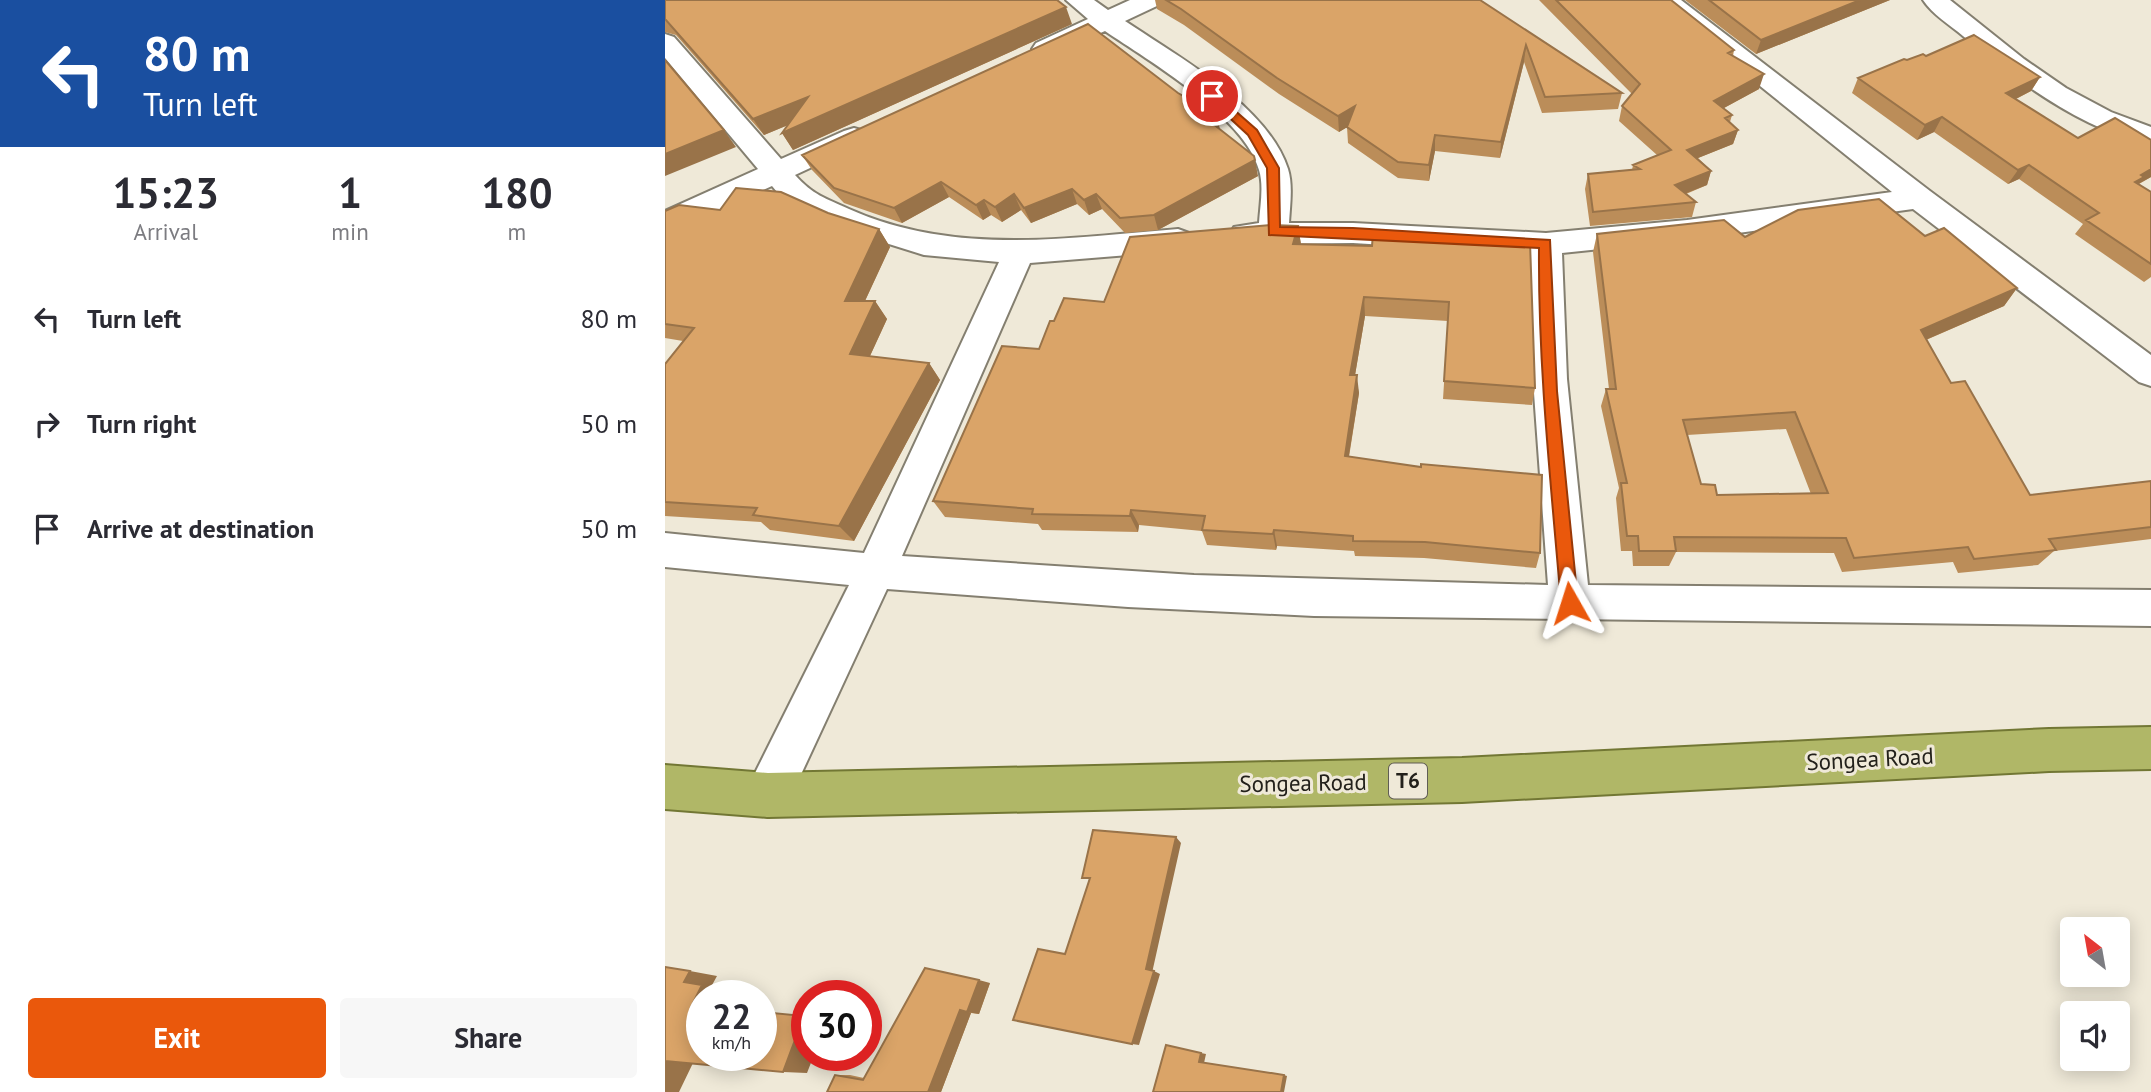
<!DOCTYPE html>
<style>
:root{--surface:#fff;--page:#f7f7f7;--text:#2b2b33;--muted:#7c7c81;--accent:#ea580c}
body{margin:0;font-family:"PT Sans",sans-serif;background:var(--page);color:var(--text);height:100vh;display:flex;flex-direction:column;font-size:26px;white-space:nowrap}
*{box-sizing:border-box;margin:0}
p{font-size:23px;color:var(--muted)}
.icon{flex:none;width:38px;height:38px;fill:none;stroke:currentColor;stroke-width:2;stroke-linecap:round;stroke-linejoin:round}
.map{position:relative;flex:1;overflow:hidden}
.drawer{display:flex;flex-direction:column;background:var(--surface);width:665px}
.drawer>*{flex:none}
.top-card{background:#1a4fa0;color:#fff;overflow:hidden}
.needle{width:46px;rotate:329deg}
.buttons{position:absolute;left:1395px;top:917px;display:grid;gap:14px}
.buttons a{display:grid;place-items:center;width:70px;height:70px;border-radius:7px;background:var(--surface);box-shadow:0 4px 18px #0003;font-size:35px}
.speed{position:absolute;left:21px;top:980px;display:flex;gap:14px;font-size:35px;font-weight:700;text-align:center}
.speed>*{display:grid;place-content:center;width:91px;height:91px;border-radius:50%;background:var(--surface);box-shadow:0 4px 18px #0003;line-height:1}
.speed small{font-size:18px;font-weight:400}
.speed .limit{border:10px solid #d22;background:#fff;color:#111}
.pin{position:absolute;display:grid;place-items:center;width:60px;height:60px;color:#fff;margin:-30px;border:4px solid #fff;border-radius:50%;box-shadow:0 2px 7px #0007}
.me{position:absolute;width:77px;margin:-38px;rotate:354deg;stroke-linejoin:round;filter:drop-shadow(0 0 5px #0008)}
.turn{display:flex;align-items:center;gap:24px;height:147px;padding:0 28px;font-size:32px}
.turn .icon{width:91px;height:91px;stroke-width:2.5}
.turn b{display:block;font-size:49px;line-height:60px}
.eta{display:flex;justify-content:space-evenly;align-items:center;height:119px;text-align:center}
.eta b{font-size:42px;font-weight:700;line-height:49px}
.button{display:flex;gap:14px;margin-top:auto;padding:14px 28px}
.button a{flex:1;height:80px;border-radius:7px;background:var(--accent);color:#fff;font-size:28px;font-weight:700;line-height:80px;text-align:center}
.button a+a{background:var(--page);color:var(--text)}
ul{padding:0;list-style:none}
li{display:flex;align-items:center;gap:21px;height:105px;padding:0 28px}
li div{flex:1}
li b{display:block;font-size:26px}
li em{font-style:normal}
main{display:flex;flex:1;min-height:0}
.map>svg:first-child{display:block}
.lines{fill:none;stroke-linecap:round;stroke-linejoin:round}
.minor-casing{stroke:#847f70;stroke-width:4}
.trunk-casing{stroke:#727734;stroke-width:4}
.minor{fill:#fff;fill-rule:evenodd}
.trunk{fill:#b0b767;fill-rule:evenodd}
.wall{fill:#bb8d59;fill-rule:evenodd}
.shaded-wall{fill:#997349}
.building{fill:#daa468;stroke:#997349;stroke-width:2;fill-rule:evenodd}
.route{fill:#ea580c;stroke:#983908;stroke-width:2}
.labels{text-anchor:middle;stroke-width:6;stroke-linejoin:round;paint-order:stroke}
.shield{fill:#efe9d8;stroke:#605d54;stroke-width:2}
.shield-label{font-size:21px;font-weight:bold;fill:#23211b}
.street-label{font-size:23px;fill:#23211b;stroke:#efe9d8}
</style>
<main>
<section class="drawer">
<div class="top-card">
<div class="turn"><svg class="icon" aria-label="left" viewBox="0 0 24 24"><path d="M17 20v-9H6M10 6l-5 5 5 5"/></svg><div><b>80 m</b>Turn left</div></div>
</div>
<div class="eta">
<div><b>15:23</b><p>Arrival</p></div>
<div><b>1</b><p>min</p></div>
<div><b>180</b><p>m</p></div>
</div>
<ul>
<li><svg class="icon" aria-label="left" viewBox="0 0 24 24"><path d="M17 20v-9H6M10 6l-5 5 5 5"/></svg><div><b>Turn left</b></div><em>80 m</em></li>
<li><svg class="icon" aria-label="right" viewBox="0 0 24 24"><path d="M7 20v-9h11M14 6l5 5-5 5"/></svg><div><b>Turn right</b></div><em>50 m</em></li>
<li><svg class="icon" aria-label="arrive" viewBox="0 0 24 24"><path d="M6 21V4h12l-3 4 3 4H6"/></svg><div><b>Arrive at destination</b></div><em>50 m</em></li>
</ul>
<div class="button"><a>Exit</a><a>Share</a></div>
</section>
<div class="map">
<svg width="1486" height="1092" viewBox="0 0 1486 1092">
<rect width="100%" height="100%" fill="#efe9d8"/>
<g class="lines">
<g class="minor-casing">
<path id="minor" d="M401,0H429L443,10L465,0H497L494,5L460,21C512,56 602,105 623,169C628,185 625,206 624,223H688L881,233L1022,220L1227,192L988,0H1016L1265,191L1486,355V386L1474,382L1248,209L1022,240L897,253L902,379L923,585L1486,590V626L649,616L463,607L222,589L119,811L103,817L87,811L81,795L87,779L184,585L0,567V533L199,553L334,262L259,255L176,229L123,205L107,186L0,233V211L93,169L0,58V34L9,37L116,159L179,131L189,128L199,131L203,137L199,143L130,175C148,195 160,198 184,209C289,256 402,238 513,229L524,233L528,240L524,247L513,251L365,263L237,556L529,575L883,585L868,379L865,254L688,243L580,244L569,241L565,234L569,227L594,223C595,206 599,186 594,170C580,117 484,61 440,31C420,40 393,60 371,55L367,49L371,43L423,19Z
M1258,0H1285L1359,59L1401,88L1446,112L1486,127V146C1414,127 1354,83 1298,36C1285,25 1267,14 1258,0Z"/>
</g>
<g class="trunk-casing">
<path id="trunk" d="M1486,727V769L1384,771L797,802L103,817L0,809V765L103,773L797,758L1384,729Z"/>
</g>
<use href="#minor" class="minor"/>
<use href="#trunk" class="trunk"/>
</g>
<path class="wall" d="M0,0L407,24L128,150L117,133L123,125L99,135L11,35L0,32Z
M490,0H815L957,93L953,109L877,113L859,62L835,158L770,151L764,181L733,178L683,143L682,127L674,132L614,94L519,25L492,9Z
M874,0H1006L1069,50L1068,56L1094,89L1059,108L1067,115L1065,122L1073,130L1068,144L1033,158L1046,171L1042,185L1021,194L1031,202L1027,217L925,226L920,189L923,174L967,170L968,165L992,155L954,121L957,106L967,94Z
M1020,0H1225L1091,54Z
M1242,60L1375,77L1366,91L1351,99L1413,138L1486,177L1474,184L1486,192V277L1479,282L1410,234L1418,224L1354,179L1343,184L1269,132L1252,140L1187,93L1193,78Z
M513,93L552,115L554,129L593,176L493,230L460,233L437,209L424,215L412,204L366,223L356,210L337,222L326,215L318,220L284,197L237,223L179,203L147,170L137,155Z
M55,210L163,213L214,229L225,247L200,301H210L222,319L205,356L264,363L275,380L189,541L105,530L96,522L0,516V364L18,341L0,338V211Z
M633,226L636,244L707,246L865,242L870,388L867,405L778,399L783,321L700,316L690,375L694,393L684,457L875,553L871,568L759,558L690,556L689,551L612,546L611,550L542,545L537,531L474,525L473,532L377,530L373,524L280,517L268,501L374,349L389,321Z
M932,234L1080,237L1260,236L1352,288L1339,306L1261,340L1286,383L1365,495L1486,481V539L1389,551L1373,565L1293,573L1288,562L1177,572L1169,553L1011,552L1004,566H968L967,551H956L951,498L954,488L936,406L941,389H944L928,252ZM1121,429L1146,494L1052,495L1036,484L1022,435Z
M325,983L314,1014L306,1013L276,1092H162L170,1075H185L199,1078Z"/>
<path class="shaded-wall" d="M1195,0H1225L1091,54L1096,40Z
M401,7L407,24L128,150L117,133Z
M861,45L859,62L835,158L836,142Z
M1099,74L1094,89L1044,116L1049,101Z
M1375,77L1366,91L1333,108L1341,93Z
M143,97L152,113L99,135L88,119Z
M690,106L691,122L674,132L673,116Z
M552,115L555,130L543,120Z
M1277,117L1269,132L1252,140L1260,125Z
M59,130L71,147L0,176V154Z
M1073,130L1068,144L1018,164L1022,150Z
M770,135V151L764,181V165Z
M590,160L593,176L493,230L489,215Z
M1364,165L1354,179L1343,184L1353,170Z
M1486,169V177L1464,189L1476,175Z
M1046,171L1042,185L1006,199L1010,185Z
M276,182L284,197L237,223L229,208Z
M407,189L412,204L366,223L359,208Z
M349,194L356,210L337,222L330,207Z
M431,194L437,209L424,215L419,200Z
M319,200L326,215L318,220L311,205Z
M633,226L636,245L628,244Z
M214,229L225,247L192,318L180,301Z
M1352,288L1339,306L1244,347L1256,330Z
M699,297L700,316L687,393L685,375Z
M210,301L222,319L198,371L185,354Z
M264,363L275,380L189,541L174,526Z
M692,375L694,393L681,473L680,456Z
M466,510L474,525L473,532L465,516Z
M609,530L612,546L611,550L608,534Z
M511,837L516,843L487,973L481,969Z
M25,971L52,976L46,987L19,982Z
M489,971L495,974L474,1045L467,1044Z
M314,980L325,983L314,1014L302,1012Z
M37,985L63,989L60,996H37V1008L26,1007Z
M295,1010L306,1013L276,1092H263Z
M139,1016H142V1055H149L142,1073L118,1072Z
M536,1053L541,1054L539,1063L534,1062Z
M0,1061L28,1063L14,1092H0Z
M619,1075L622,1076L619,1092H616Z"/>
<path class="building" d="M0,0H392L401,7L117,133L143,97L88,119L0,19Z
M501,0H815L957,93L880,97L861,45L836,142L770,135L764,165L733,162L682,127L690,106L673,116L612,78L516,9Z
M891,0H1006L1069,50L1063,53L1099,74L1049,101L1067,115L1060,118L1073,130L1022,150L1046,171L1010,185L1031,202L928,212L923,174L975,169L968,165L1006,150L957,106L975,84Z
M1044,0H1195L1096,40Z
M423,24L513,93L552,115L543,120L589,156L590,160L489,215L455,218L431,194L419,200L407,189L359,208L349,194L330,207L319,200L311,205L276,182L229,208L169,188L137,155Z
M1309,35L1375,77L1341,93L1413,138L1450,118L1486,140V169L1476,175L1479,177L1470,182L1486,192V264L1421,220L1434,213L1364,165L1353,170L1277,117L1260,125L1193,78L1239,59L1242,60L1258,54L1261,56Z
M0,60L59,130L0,154Z
M71,188L116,192L163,213L214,229L180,301H210L185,354L264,363L174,526L88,515L92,508L0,502V364L29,328L0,324V211L14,205L55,210Z
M1214,199L1260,236L1279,228L1352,288L1256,330L1286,383L1300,381L1365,495L1486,481V527L1384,539L1391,550L1309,559L1303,547L1189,558L1181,538L1009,537L1011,551H974L973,536H962L956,483H962L941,389H951L932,234L1059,220L1080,237L1133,210ZM1130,412L1163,493L1052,495L1050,485L1036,484L1018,420Z
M606,225L633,226L628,244L707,246L708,234L865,242L870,388L779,381L784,302L699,297L685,375H692L680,456L756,467V464L877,475L875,553L760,542L688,541V536L609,530L608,534L537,530L540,516L466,510L465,516L367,514L368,509L268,501L337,346L374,349L385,321H389L399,298L439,302L465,237Z
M428,830L511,837L481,969L489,971L467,1044L348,1020L373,949L400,954L425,878H417Z
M0,967L25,971L19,982L37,985L26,1007H37V1055H96V1012L139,1016L118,1072L0,1061Z
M260,968L314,980L302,1012L295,1010L263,1092H162L170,1075L198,1080Z
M501,1045L536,1053L534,1062L619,1075L616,1092H488Z"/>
<path class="route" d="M543,94H551L592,130L614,168L615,227L688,228L885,240L892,391L913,603L911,608L905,610L899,608L896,603C886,484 873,366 874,248L604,235L602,168L583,135L543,98Z"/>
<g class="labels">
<rect class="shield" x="724" y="763.5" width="38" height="35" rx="5"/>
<g class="shield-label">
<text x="743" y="788">T6</text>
</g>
<g class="street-label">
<text transform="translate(1205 759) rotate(-3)" y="8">Songea Road</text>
<text transform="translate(638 783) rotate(-1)" y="8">Songea Road</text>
</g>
</g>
</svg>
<div class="buttons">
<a><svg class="needle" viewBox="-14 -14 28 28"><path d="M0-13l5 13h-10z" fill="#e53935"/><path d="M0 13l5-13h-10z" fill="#7c7c81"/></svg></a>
<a><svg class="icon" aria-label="sound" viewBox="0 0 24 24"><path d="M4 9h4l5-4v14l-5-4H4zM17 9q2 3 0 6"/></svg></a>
</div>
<div class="speed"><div>22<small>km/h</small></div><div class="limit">30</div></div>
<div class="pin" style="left:547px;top:96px;background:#d93025"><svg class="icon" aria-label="arrive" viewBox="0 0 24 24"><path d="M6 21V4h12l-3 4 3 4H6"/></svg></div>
<svg class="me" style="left:905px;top:603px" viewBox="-20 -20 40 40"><path d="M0-17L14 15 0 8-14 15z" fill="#ea580c" stroke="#fff" stroke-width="4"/></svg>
</div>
</main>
